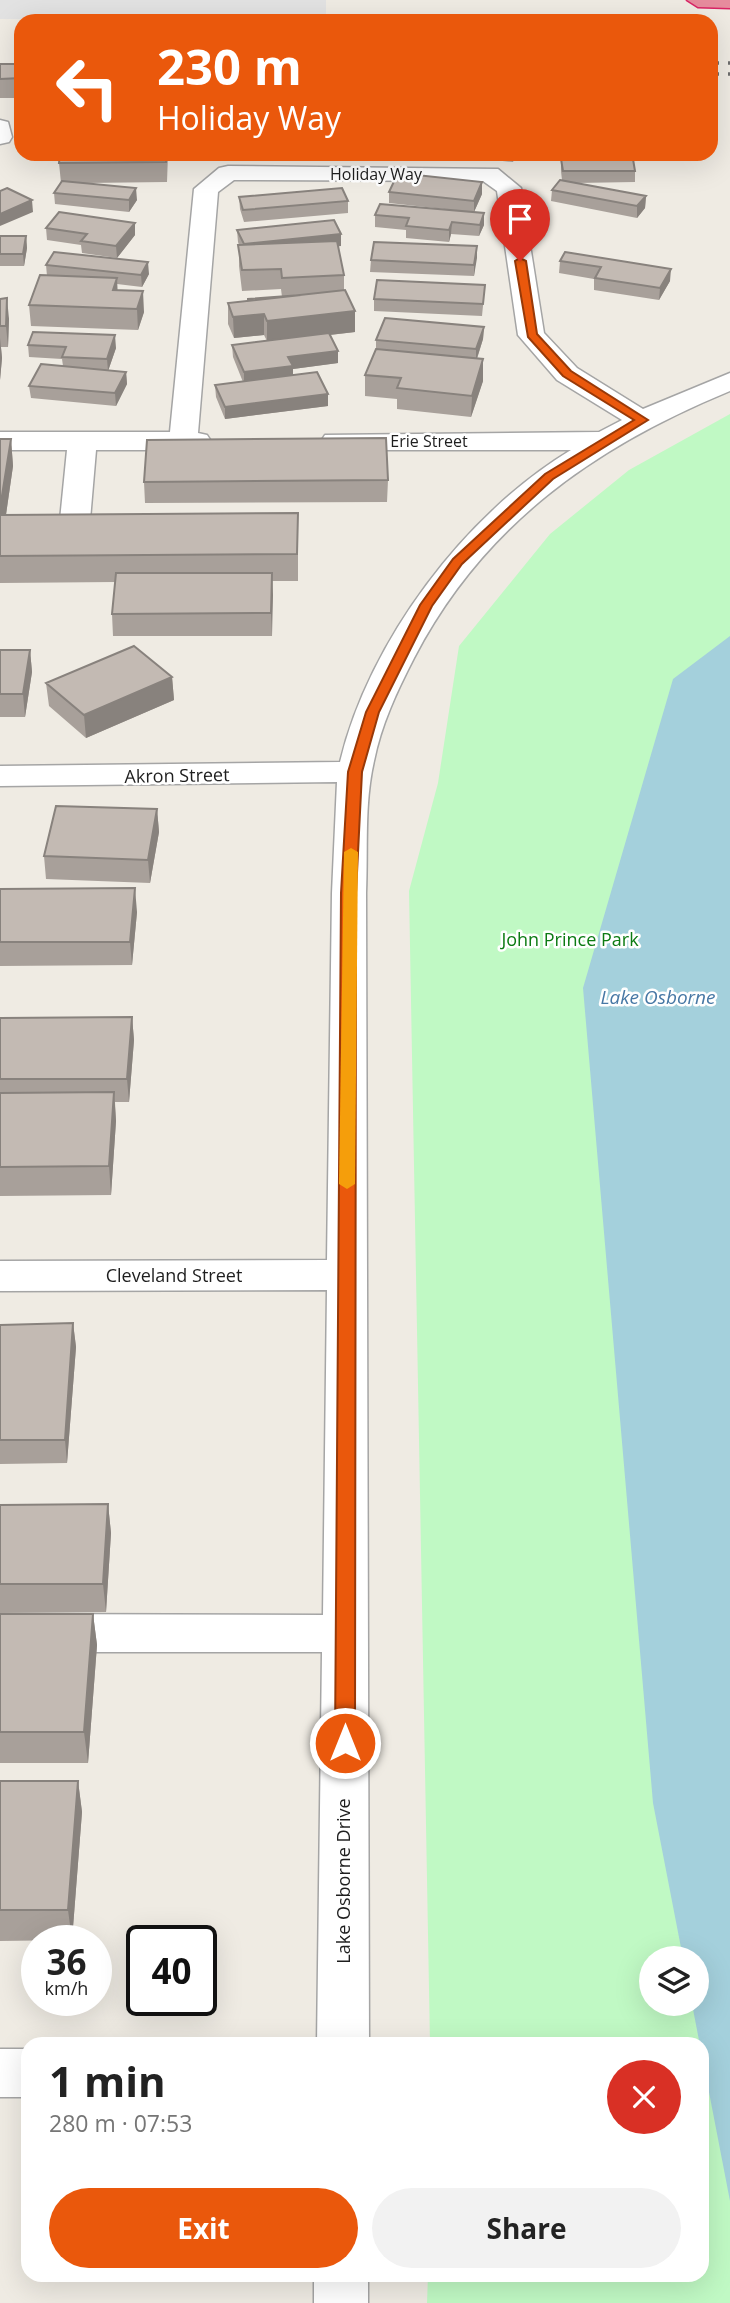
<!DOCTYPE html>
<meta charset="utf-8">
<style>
:root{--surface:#fff;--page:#f2f2f2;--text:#222;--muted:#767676;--accent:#ea580c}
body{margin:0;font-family:"Open Sans",sans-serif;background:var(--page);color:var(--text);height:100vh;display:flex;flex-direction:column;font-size:26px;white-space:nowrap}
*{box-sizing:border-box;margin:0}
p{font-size:23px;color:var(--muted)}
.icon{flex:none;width:38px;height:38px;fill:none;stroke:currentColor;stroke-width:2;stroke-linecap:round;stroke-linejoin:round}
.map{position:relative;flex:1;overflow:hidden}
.sheet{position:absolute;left:21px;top:2037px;width:688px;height:245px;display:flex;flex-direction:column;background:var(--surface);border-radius:21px;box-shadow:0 7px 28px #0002}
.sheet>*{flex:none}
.guide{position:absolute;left:14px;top:14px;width:704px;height:147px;border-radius:21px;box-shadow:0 7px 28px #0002;background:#ea580c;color:#fff;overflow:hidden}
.fabs{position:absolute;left:639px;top:1946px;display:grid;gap:14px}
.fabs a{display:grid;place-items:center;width:70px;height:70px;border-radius:50%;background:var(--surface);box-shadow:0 7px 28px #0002;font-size:35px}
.speed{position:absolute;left:21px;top:1925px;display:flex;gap:14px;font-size:35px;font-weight:700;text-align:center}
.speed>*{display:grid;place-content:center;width:91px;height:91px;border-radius:50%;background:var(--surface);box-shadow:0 7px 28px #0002;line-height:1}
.speed small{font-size:18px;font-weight:400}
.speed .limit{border:4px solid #111;border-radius:10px;background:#fff;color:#111}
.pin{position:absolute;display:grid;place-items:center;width:60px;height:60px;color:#fff;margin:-72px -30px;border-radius:50% 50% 50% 0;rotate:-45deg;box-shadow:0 0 7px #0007}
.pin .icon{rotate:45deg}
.me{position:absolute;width:77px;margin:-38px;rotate:0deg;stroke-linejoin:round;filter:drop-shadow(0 0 5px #0008)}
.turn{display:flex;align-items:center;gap:24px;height:147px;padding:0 28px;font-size:32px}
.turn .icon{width:91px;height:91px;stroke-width:2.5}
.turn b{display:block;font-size:49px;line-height:60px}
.round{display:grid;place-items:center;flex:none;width:74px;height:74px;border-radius:37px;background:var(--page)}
.head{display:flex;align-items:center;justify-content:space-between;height:119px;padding:0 28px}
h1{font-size:42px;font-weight:700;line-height:52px}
.button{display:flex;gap:14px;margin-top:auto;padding:14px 28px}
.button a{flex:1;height:80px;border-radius:42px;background:var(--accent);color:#fff;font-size:28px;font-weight:700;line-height:80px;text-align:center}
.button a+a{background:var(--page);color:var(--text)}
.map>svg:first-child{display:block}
.park{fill:#c0f9c4;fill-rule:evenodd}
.parking{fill:#e2e2e2}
.water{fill:#a4d0dc}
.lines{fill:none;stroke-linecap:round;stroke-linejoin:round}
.minor-casing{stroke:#a5a5a5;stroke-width:3}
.highway-casing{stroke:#d92465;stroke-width:3}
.minor{fill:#fff;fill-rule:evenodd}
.highway{fill:#e68b9d;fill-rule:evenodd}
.rail{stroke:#6c6c6c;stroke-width:3.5;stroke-dasharray:9 9;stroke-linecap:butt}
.wall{fill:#a8a09a}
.shaded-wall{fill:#88827d}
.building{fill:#c3bab3;stroke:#88827d;stroke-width:2}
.route{fill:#ea580c;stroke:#983908;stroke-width:2}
.slow{fill:#f59e0b}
.labels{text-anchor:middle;stroke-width:5;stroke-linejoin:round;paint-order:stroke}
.far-street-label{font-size:16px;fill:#1e1e1e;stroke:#fff}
.street-label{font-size:18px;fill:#1e1e1e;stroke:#fff}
.park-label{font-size:18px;fill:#0c7b13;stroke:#fff}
.water-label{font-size:19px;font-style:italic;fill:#4778a5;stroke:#fff}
</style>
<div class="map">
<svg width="730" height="2303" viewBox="0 0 730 2303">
<rect width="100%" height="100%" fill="#efebe3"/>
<path class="park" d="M730,414V2303H427L428,2275H702V2044H430L409,891L438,783L459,646L550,534L629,470ZM651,1958H696V2004H651Z"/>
<path class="parking" d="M0,0H326V21L0,19Z"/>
<path class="water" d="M730,636V2201L692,2004H696V1958H683L653,1803L583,988L673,679Z"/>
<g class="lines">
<g class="minor-casing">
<path id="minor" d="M0,120L8,122L12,137L9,142L0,144Z
M228,166L498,169L521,188L544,333L577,368L643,409L730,373V391C594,447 483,525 414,658C397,691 381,725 374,761C364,804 368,849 366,893L369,2044H317L322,1652H0V1614L323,1615L327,1290L0,1291V1261L327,1260L332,893L337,782L0,786V766L340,762C369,641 465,514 571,450H335L325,447L321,441L325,435L599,432L622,420L557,380L518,335L497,191L483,181L234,180L218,192L198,433L207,435L211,441L207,447L197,450H96L90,520L85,526L75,529L65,526L60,520L67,450H0V432H170L194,189L219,168Z
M0,2049H28V2097H0Z
M314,2275H368V2303H314Z"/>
</g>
<g class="highway-casing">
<path id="highway" d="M687,0H730V8L698,7Z"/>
</g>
<use href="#minor" class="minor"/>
<use href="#highway" class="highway"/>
<path class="rail" d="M710,63H730
M710,74H730"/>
</g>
<path class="wall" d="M0,64H21V98H0Z
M60,154H168L167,182L86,183L137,200L129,212L55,204L54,193L61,183L59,163Z
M223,154H247V157H224Z
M275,154H316L311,160L275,155Z
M345,154H382L380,158Z
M482,154H517L513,162L482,159Z
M561,159L635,171V182L576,183L646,196L645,208L637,218L551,201L552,190L562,180L561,171Z
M482,182V194L474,212L484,213V225L479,236L451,234L449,242L406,238V230L375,227V215L444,209L389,203V192Z
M239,197L348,201V213L244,222L240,209Z
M135,223V235L117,258L82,253L81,245L47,240L46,228Z
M237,230L341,234V246H338L344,275V290L355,332L330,335L338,351V363L293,369V375L328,406L225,419L216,397L215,385L243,382L233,357L232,345L267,341L264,335L234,338L228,324V303L282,297L281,289L242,291L239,266V245L238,242Z
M0,236H26L27,248L24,266H0Z
M477,246L474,276L370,272L371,260Z
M565,252L670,281L659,300L594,290V279L559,273L560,261Z
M46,265L149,274L142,287L117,284V290L144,312L138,330L31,326L29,305L47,276Z
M485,285L482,316L374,311V299Z
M0,299L9,319L8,347H1L2,358L0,380Z
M484,327L483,339L477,359L483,381L471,417L397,409V399L365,396V375L376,349V340Z
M28,345L116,348L108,371L126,372L127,384L116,406L31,398L29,386L63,366L62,359L29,357Z
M0,439H11L13,466L6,515L298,540V581H272V636H113L112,614L115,582L0,583Z
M388,480L387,502L145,503L144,482Z
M0,650H30L32,672L25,717H0Z
M172,677L174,700L86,738L49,706L46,683Z
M157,809L159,832L150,883L46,879L44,856Z
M0,889L137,912L132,965L0,966Z
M132,1017L134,1040L129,1102H115L116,1121L111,1195L0,1196V1018Z
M73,1323L76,1347L67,1463L0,1464V1325Z
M108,1504L111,1533L106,1612L0,1613V1505Z
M0,1614H93L97,1645L88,1763H0Z
M0,1781H78L82,1812L72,1940L0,1941Z"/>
<path class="shaded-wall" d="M482,182V194L474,212V201Z
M136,188L137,200L129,212V200Z
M646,196L645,208L637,218V206Z
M32,200L33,212L0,226V214Z
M484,213V225L479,236L480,225Z
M452,222L451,234L449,242V230Z
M135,223V235L117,258L116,246Z
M341,234V246L244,256V244Z
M26,236L27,248L24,266L23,254Z
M477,246V258L474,276V265Z
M148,262L149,274L142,287L141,275Z
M671,269L670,281L659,300L660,288Z
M117,278L118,299L113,290Z
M143,291L144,312L138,330L137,309Z
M7,298L9,319L8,347L6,326Z
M355,311V332L267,342V321Z
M264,314V335L234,338L233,317Z
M484,327L483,339L476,361V349Z
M115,335L116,348L108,371L107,359Z
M0,338L2,358L0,380Z
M338,351V363L293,369V379L244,385V372L288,357Z
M483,359V381L471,417L472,396Z
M126,372L127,384L116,406L115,393Z
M328,394V406L225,419V407Z
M11,439L13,466L2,542L0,526V508Z
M272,573L273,595L272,636L271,613Z
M30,650L32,672L25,717L23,694Z
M172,677L174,700L86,738L84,715Z
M157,809L159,832L150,883L148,860Z
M135,888L137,912L132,965L130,942Z
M132,1017L134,1040L129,1102L127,1079Z
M114,1092L116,1121L111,1195L109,1166Z
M73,1323L76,1347L67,1463L65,1440Z
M108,1504L111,1533L106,1612L103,1584Z
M93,1614L97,1645L88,1763L84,1732Z
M78,1781L82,1812L72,1940L68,1910Z"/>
<path class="building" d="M0,64H21V78L0,79Z
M60,154H167L166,162L59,163Z
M561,159H633L635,171H563Z
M398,173L482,182L474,201L389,192Z
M560,180L646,196L637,206L552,190Z
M62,181L136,188L129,200L54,193Z
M7,188L32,200L0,214V191Z
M342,188L348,201L243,210L239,197Z
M380,204L484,213L480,225L452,222L449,230L406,226L409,218L375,215Z
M59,212L135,223L116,246L81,241L87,234L46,228Z
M334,220L341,234L244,244L237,230Z
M0,236H26L23,254H0Z
M337,241L344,275L282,278L281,269L242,270L238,245Z
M374,242L477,246L474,265L371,260Z
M54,252L148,262L141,275L46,265Z
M565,252L671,269L660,288L595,278L601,267L560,261Z
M40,275L117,278L113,290L143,291L137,309L29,305Z
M377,280L485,285L483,304L374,299Z
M345,290L355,311L267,321L264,314L233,317L228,303Z
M301,295L248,301V299Z
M7,298L6,326H0V299Z
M385,318L484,327L476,349L376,340Z
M33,332L115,335L107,359L62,357L66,347L28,345Z
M329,333L338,351L288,357L293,366L244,372L232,345Z
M376,349L483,359L472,396L397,388L401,378L365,375Z
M41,364L126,372L115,393L29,386Z
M317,372L328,394L225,407L215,385Z
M386,438L388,480L144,482L147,440Z
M0,439H11L0,508Z
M298,513L297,554L0,556V515Z
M116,573H272L271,613L112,614Z
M134,646L172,677L84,715L46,683Z
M0,650H30L23,694H0Z
M56,806L157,809L148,860L44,856Z
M135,888L130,942H0V889Z
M132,1017L127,1079H0V1018Z
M114,1092L109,1166L0,1167V1093Z
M73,1323L65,1440H0V1325Z
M108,1504L103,1584H0V1505Z
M0,1614H93L84,1732H0Z
M0,1781H78L68,1910H0Z"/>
<path class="route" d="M520,258L526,261L537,334L571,371L648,420L553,479L462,564L432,606L379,712L362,772L356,893L355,1743L352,1749H338L335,1743L341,893L348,772L366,712L420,605L453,559L545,474L634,420L563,376L528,337L515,261Z"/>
<path class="slow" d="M351,848L358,852L355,1184L347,1189L339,1184L344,852Z"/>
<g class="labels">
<g class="far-street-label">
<text x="376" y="180">Holiday Way</text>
<text x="429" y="447">Erie Street</text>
</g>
<g class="street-label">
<text transform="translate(177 776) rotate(-1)" y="6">Akron Street</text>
<text x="174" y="1282">Cleveland Street</text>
<text transform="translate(344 1881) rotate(-90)" y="6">Lake Osborne Drive</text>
</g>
<g class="park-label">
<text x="570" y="946">John Prince Park</text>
</g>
<g class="water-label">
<text x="658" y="1004">Lake Osborne</text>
</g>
</g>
</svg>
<div class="fabs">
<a><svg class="icon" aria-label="layers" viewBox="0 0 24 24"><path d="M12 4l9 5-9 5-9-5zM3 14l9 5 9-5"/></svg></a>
</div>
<div class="speed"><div>36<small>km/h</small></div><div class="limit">40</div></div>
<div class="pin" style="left:520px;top:261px;background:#d93025"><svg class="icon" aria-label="arrive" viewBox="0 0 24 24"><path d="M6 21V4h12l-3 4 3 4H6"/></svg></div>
<svg class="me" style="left:345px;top:1743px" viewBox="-20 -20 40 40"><circle r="17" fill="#ea580c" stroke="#fff" stroke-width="3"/><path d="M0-11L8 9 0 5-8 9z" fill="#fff"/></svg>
<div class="guide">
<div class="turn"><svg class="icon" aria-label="left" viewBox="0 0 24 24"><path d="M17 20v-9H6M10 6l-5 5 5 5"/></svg><div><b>230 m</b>Holiday Way</div></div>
</div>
<section class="sheet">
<div class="head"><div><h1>1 min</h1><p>280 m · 07:53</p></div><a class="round" style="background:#d93025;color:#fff"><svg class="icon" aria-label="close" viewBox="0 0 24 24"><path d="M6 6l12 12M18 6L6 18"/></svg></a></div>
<div class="button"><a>Exit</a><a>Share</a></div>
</section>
</div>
